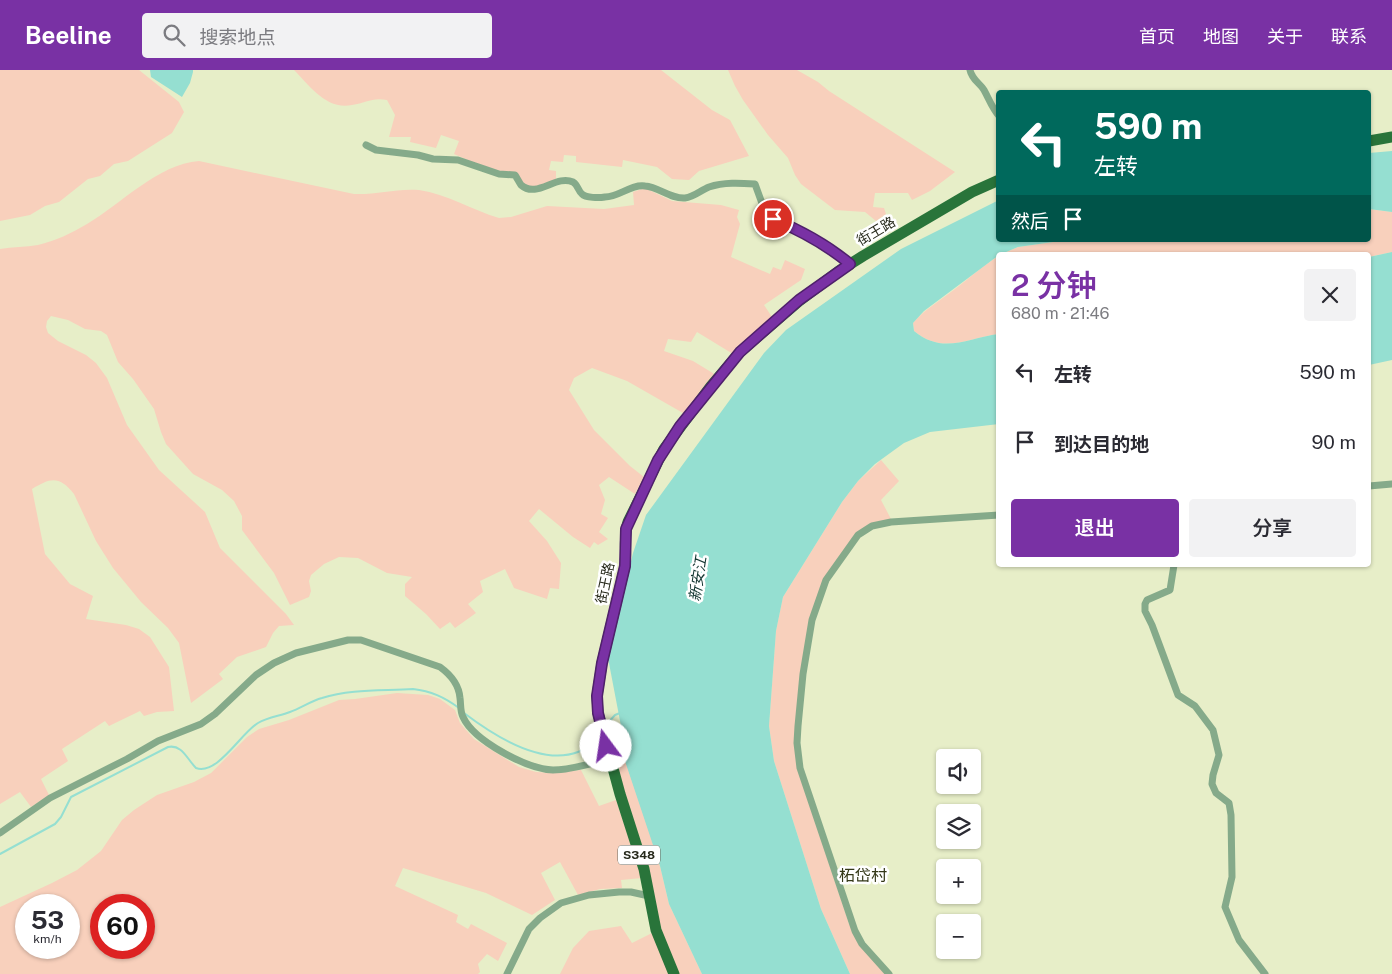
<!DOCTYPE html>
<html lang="zh">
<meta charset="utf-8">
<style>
:root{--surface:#fff;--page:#f2f2f3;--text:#2b2b33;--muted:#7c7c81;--accent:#7931a4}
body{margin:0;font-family:"Public Sans","Noto Sans SC",sans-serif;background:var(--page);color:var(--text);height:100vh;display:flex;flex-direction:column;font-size:19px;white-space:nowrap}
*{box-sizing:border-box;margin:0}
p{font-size:16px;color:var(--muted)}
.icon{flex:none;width:28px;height:28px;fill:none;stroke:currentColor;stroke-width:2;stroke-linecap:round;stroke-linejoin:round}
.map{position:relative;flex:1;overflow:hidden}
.panel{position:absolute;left:996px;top:182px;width:375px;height:315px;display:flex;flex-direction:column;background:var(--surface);border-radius:5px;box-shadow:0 1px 4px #0004}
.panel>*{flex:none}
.guide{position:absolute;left:996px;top:20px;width:375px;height:152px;border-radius:5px;box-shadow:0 1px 4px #0004;background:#00695c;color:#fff;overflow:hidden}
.fabs{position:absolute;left:936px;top:679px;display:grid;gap:10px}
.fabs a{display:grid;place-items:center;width:45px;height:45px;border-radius:5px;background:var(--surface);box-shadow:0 1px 4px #0004;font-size:25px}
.speed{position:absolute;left:15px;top:824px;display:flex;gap:10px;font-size:25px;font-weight:700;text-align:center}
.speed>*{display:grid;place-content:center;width:65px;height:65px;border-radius:50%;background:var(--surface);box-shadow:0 1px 4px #0004;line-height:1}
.speed small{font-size:12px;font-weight:400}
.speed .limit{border:8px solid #d22;background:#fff;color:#111}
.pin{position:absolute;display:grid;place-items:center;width:42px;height:42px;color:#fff;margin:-21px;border:2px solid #fff;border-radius:50%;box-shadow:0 1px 5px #0007}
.me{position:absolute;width:55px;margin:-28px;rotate:346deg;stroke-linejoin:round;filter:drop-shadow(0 0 4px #0008)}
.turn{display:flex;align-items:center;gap:18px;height:105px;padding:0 15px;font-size:22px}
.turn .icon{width:65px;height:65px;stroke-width:2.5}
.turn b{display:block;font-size:35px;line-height:42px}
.then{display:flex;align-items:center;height:48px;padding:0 15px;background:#0003;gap:10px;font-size:19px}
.round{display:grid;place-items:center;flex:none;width:52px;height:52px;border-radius:5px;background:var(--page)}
.headline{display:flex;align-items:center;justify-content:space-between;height:85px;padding:0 15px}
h1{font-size:30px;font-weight:600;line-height:38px;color:var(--accent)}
.action{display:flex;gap:10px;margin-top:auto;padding:10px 15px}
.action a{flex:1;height:58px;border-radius:5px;background:var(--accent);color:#fff;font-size:20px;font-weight:600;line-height:58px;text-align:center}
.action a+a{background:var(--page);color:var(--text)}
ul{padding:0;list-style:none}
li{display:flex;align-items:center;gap:15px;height:70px;padding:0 15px}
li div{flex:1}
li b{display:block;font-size:19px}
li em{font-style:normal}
header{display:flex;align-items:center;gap:30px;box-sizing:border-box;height:70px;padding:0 25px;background:var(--accent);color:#fff}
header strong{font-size:24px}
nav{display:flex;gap:28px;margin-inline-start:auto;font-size:18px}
.search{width:350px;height:45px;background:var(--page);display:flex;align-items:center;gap:12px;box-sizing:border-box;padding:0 18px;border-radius:5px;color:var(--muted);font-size:19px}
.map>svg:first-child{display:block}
.green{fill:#f8d0bc;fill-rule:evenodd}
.water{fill:#95dfd1}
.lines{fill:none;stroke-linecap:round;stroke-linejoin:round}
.stream{stroke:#95dfd1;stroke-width:2}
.street{stroke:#85aa8a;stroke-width:7}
.primary{stroke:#29743a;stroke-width:11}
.route-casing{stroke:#4f206b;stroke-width:12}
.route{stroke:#7931a4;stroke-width:9}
.labels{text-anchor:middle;stroke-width:5;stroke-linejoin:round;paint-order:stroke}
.shield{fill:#fff;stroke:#68695f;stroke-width:1}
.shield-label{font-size:12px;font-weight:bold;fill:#27291b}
.street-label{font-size:14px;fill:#27291b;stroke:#fff}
.water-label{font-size:15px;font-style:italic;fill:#143732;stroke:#fff}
.quarter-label{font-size:16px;fill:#343818;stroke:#fff}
</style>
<header>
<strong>Beeline</strong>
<div class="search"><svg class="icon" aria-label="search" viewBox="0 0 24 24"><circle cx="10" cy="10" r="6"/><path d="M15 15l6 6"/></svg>搜索地点</div>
<nav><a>首页</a><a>地图</a><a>关于</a><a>联系</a></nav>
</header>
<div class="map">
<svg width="1392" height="904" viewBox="0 0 1392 904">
<rect width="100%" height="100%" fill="#e7eec8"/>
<path class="green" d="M0,0H139L179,32L184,42L172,63L128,91L114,94L100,106L88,109L59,132L45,136L30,145L0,151Z
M294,0H661L712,40L730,50L749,86L699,101L689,110L672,109L657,97L623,90L622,97L576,92V86L564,85L563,92L551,91L549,100L556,101V112L532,118L523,113L516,104L486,98L454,84L459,71L441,65L436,78L410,72L411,67H389L395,45L387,30C372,27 366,33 352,35C326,40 310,16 294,0Z
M728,0H797L818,12L829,21L955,102L930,121L912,130L908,123H875L873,137L884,138L886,144L876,151L865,142L835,140L801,114L795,105L788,88L768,65L743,30L735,16Z
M199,91L354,124C376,125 397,118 419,120C447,124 472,140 499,148L511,147L547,136L604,139L634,135L633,122L645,118L672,131L721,135L739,140L737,147L740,154L731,187L770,204L773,197L781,200L785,190L805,199L801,210L764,235L772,247L733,284L697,262L691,272L668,269L664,281L693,291L716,305L683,343L627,311L592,298L574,308L569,320L594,360L630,396L644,407L635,424L609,407L599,415L605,430L601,444L608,448L599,462L608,469L598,475L594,472L590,478L573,467L539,439L529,451L547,471L561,493L559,519L550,518L547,529L514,518L505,499L480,511L483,522L468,534L476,543L455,558L450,552L440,559L426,544L405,526V514L412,507L387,503L358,488L339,487L324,494L311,505L309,511L311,521L309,527L290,535L274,503L242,460V446L234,431L222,420L193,404L166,374L161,362L154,339L133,309L118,292L107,265L101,261L85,259L68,250L51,246L47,251L46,257L48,263L58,271L86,285L96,293L107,308L127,355L159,400L205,442L220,478L286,544L294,555L279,556L273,563L266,577L237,587L219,604L223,609L191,633L179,573L168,558L141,532L113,498L96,471L74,424C59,405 50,408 32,419L45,484L70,514L93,526L86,549L126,555L139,559L150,567L169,597L174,641L157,642L144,646L140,641L109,656L105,651L62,679L68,691L41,709L49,725L31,737L20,722L0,734V179C12,177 26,177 38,175C55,171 72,163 87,154C121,134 158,94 199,91Z
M1369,139L1392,142V182L1369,187V185H1000L1018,177L1067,170H1369Z
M999,186V264C967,268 943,285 914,261L913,253C925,239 941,230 955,219C970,208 983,195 999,186Z
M881,390L899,411L881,430L891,449C872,453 863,455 850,471L810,546L797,696L849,854L886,904H850L821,839L774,691L769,656L776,561L783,527L842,432L858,411Z
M397,623L428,625L440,629L455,640L460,653L474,669L519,697L536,702L554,703L581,700L599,736L616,730L642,808L621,810L622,818L600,819L578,825L560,792L541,803L555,830L532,845L486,823L403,798L395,816L458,845L456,852L468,859L471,854L507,873L498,891L487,884L478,894L480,902L478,904H0V837L52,813L77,800L101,781L122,750L134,740L157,725L194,712L211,703L247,667L259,659L289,650L339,630L355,629ZM26,835H69V878H26ZM101,835H144V878H101Z
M621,656V664L660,796L669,834L702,904H678L666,875L607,665Z
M621,856L632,873L652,863L670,904H560L573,878L589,861Z"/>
<path class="water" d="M150,0H193V2L190,13L182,27L151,7Z
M1392,81V142L1369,139V83Z
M999,130V170H1067L1018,177L999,185L924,241L913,253L914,261C943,285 967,268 999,264V354L930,362L904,373L875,394L858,411L842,432L783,527L776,561L769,656L774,691L821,839L850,904H702L669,834L660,796L623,685L621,656L608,588L633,483L646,445L764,283L786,260L901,179Z
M1392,182V290L1369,295V187Z"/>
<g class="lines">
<path class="stream" d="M464,643C493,665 541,696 578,682C586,679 592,669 598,663
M607,654L615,645L620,643
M0,784L55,754L61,747L71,727L168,677C182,674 187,689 196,698C217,706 241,663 258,653C268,647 280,646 290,642C301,638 311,631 322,628C350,619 383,621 413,619C431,621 444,627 459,638"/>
<path class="street" d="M970,0C972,10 980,13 984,20C989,29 992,38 999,46
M366,75L376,80L418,85L433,89L458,90L499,104L515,105C517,108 519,112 521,115C537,129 556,104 573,112C578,115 578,121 582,124C586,128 599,128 605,127C619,127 631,114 645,116C659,117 670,129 685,128C694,127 701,120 709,117C724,112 740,113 755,114L763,136L764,147C796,155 825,173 850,194
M1369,416L1392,414
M1174,495L1170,520L1147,530L1145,534V541L1152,555L1178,625L1195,636L1213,660L1219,685L1213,705L1212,714L1216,723L1229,733L1231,745L1232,807L1225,837L1239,870L1265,904
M0,763L50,728L127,689L158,671L201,654L215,644L256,605L274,593L296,583L348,570H361L440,597C451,605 459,615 460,628C461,635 460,641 463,647C474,671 527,699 553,700C572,700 592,693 610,689
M507,904L529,859L540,848L561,833L589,825L619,822H631L649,826
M889,904L862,874L855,861L800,698L797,673L798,656L803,604L812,550L826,510L858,465L872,456L891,452L999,445"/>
<path class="primary" d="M1369,71L1392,67
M674,904L656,860L644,799L620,724L598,643L597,626L602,593L625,496C627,481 623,466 628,452L664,379L711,316L740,282L799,231L839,201L863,186L972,122L999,110"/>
</g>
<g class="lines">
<g class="route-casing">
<path id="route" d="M606,676L598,643L597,626L602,593L625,496L626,459L658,390L680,356L740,282L799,230L850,194C826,174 802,161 773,149"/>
</g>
<use href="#route" class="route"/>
</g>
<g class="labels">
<rect class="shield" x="618" y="775.5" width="42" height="19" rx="4"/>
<g class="shield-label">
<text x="639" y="789">S348</text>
</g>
<g class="street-label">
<text transform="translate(876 161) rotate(-31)" y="5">街王路</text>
<text transform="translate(605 513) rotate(-78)" y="5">街王路</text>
</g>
<g class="water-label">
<text transform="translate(698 509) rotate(-81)" y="5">新安江</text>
</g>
<g class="quarter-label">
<text x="863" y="811">柘岱村</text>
</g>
</g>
</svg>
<div class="fabs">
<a><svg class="icon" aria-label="sound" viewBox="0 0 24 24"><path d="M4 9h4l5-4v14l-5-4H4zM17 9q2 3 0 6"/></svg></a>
<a><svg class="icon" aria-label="layers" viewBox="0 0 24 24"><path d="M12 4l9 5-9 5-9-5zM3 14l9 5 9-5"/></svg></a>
<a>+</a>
<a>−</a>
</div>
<div class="speed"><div>53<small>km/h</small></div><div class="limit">60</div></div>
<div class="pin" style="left:773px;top:149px;background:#d93025"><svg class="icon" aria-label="arrive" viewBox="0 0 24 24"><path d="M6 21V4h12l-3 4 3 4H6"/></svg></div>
<svg class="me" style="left:606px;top:676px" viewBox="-20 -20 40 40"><circle r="19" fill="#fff"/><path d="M0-13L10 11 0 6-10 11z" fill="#7931a4"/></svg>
<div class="guide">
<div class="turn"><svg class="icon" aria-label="left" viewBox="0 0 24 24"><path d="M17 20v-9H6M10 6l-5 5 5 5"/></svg><div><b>590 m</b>左转</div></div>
<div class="then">然后<svg class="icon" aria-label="arrive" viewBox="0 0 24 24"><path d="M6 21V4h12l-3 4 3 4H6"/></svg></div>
</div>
<section class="panel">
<div class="headline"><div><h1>2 分钟</h1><p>680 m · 21:46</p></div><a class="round"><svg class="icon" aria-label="close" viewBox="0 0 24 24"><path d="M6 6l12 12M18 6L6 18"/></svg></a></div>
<ul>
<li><svg class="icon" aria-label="left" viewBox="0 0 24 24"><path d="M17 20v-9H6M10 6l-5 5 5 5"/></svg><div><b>左转</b></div><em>590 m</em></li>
<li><svg class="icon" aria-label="arrive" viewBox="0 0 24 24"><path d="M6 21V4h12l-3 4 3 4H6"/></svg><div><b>到达目的地</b></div><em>90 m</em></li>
</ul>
<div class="action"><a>退出</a><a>分享</a></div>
</section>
</div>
